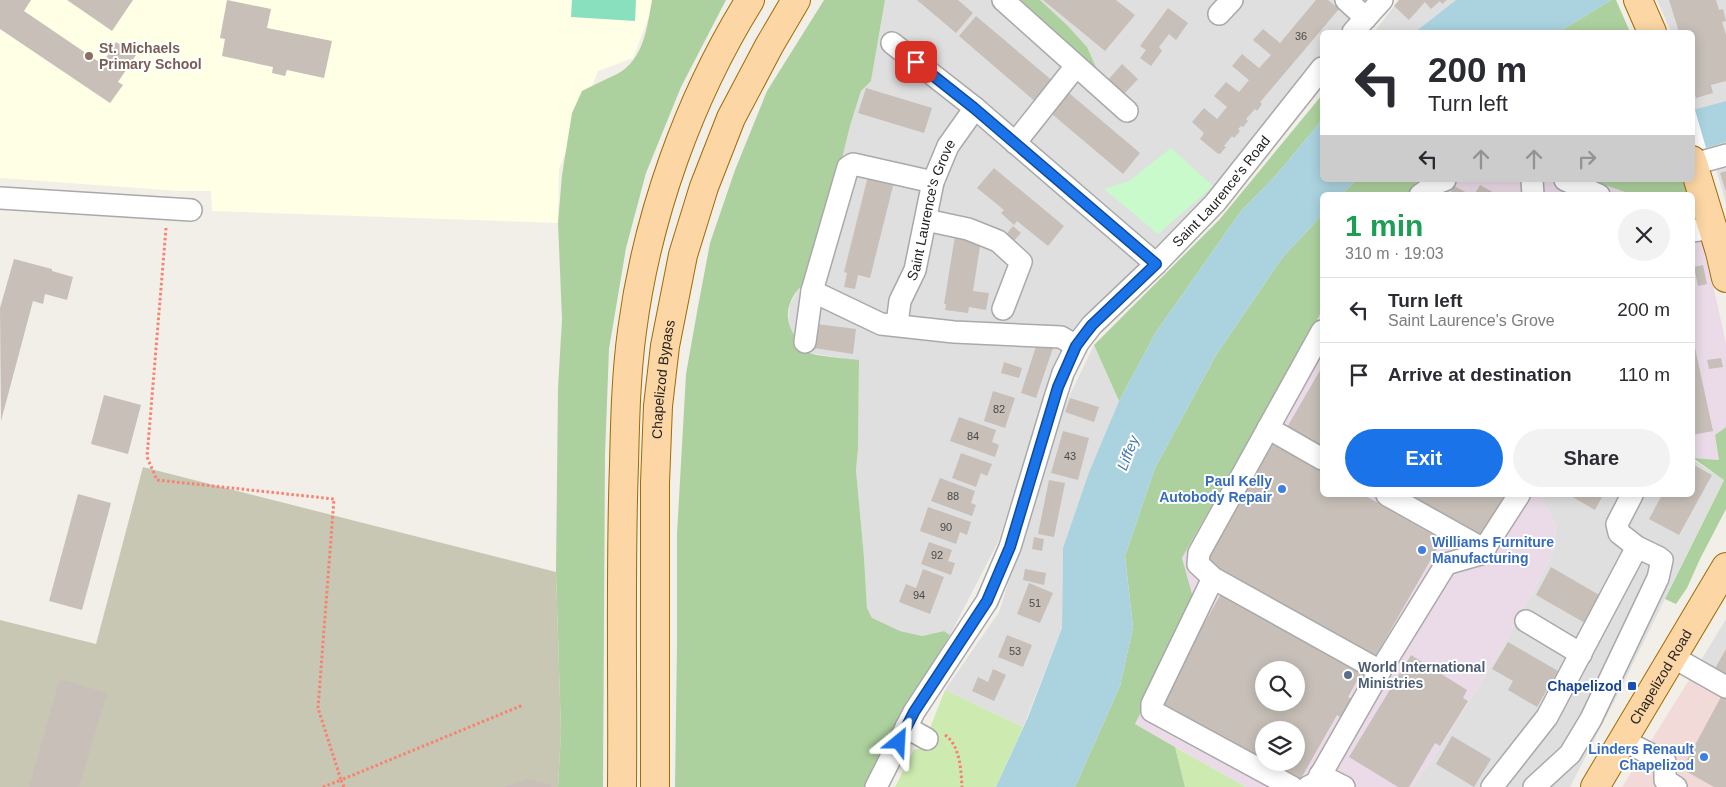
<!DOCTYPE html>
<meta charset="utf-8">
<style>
:root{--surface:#fff;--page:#f2f2f3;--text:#2b2b33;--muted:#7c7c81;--line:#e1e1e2;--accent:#1a73e8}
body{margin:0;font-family:Arial,sans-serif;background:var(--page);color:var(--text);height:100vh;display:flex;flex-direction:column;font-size:19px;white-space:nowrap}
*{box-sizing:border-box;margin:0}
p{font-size:16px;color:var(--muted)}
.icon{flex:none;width:28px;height:28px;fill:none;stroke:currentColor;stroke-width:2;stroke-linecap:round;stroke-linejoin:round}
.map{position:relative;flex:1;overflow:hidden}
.side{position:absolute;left:1320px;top:192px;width:375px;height:305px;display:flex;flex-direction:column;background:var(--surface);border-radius:8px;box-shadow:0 2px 12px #0003}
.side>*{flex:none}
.banner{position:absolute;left:1320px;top:30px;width:375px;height:152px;border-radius:8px;box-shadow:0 2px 12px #0003;background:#fff;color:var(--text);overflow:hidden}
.controls{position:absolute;left:1255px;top:661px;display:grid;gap:10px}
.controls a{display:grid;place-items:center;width:50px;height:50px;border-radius:50%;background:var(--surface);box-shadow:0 2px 12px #0003;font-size:25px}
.pin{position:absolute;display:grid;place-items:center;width:42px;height:42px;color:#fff;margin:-21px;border-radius:10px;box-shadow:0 2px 8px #0006}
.me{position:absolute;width:55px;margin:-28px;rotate:27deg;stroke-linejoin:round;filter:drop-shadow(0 0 4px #0008)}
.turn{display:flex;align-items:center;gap:18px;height:105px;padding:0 25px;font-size:22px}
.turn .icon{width:65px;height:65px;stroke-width:2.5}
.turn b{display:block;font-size:35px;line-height:42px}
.lanes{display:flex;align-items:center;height:48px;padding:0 25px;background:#0003;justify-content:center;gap:25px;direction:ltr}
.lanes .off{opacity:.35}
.round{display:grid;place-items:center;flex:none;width:52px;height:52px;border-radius:26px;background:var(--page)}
.headline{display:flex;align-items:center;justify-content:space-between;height:85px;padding:0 25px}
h1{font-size:30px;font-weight:700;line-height:38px;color:#1e9e55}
.cta{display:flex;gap:10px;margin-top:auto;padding:10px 25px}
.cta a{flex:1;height:58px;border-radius:30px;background:var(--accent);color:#fff;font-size:20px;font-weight:700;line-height:58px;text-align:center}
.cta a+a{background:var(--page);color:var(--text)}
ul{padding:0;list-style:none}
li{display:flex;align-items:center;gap:15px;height:65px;padding:0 25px;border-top:1px solid var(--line)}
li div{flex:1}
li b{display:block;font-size:19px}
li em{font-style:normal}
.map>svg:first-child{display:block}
.residential{fill:#e0dfdf}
.commercial{fill:#f2dad9}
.industrial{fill:#ebdbe8;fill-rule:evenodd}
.education{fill:#ffffe5}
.construction{fill:#c7c7b4}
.grass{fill:#cdebb0}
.forest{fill:#add19e}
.park{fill:#c8facc}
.pitch{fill:#88e0be}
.water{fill:#aad3df}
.pier{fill:#fff}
.building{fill:#c7bfb8;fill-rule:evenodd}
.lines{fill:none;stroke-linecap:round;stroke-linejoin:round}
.minor-casing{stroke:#a9a9a9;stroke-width:24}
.major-casing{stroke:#a06b00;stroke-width:30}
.path{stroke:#fa8072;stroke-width:3;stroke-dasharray:2.5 2.5;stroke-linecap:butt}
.minor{stroke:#fff;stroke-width:21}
.major{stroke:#fcd6a4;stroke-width:28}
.route-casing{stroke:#114b97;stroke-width:12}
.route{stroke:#1a73e8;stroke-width:9}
.education-dot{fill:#8d6e63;stroke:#fff;stroke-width:2}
.shop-dot{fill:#3f7fe0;stroke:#fff;stroke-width:2}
.service-dot{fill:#5c6f8a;stroke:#fff;stroke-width:2}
.transit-dot{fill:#1a4fb4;stroke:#fff;stroke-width:2}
.labels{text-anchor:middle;stroke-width:4;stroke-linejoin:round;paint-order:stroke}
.number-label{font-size:11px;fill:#4b4948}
.education-label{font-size:14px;font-weight:bold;fill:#785e54;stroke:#fff;text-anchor:start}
.street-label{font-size:14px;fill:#222;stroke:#fff}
.shop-label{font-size:14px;font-weight:bold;fill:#366cbe;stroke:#fff;text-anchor:end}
.service-label{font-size:14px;font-weight:bold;fill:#4e5e75;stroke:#fff;text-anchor:start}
.transit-label{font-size:14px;font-weight:bold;fill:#164399;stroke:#fff;text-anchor:end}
.water-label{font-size:15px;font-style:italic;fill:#4a7aab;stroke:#fff}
</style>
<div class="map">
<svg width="1726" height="787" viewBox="0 0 1726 787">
<rect width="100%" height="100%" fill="#f2efe9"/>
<path class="residential" d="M885,0H1003L1096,67L1087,47L1067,25L1040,0H1369L1342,32H1322V56L1197,210L1060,359L998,542L950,635L944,631L922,636L900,631L872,619L867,608L864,557L856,470L858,449L859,361L810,353L795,337L788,324L790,304L801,285L813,277L850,126L861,91L871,81Z
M1399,0H1456L1415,32H1374Z
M1657,0H1726V101L1695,110L1692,103V32H1671Z
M1726,142V204L1710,147Z
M1094,345L1119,401L1089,472L1063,548L1062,628L1023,727L945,690L999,612L1066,403Z
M1693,460L1724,479L1617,696L1570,787H1412L1440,748L1503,646L1553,554L1556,527L1541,495H1692Z
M1726,619V693L1694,672Z"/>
<path class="commercial" d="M1694,672L1722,691L1726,787H1622Z"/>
<path class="industrial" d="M1425,180H1591L1633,195H1405Z
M1693,216L1698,218L1726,343V427L1715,435L1719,460L1693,458Z
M1322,311V495H1541L1556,527L1553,554L1503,646L1440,748L1412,787H1246L1135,724L1194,605L1182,558ZM1264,670H1296V702H1264ZM1264,730H1296V762H1264Z"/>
<path class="education" d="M0,0H655L633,58L598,71L559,169L558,223L212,211L211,191H179L0,178Z"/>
<path class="construction" d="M143,467L556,572L561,732L558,787H0V620L96,644Z"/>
<path class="grass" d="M945,690L1023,727L996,787H895L914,750L927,746L933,733L930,728Z
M1175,747L1246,787H1185Z"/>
<path class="forest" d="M652,0H726L681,87L646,173L626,248L609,349L605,455L603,787H558L561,732L556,572L558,388L562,319L558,223L562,175L572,113L582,91C593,85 605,80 617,74C644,60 647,27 652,0Z
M824,0H885L871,81L861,91L850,126L813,277C789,292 778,318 799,341C802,345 806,350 810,353C815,356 851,359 859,360L858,449L856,470L864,557L867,608L872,618L900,631L922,636L944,631L950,635L921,683L867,787H675L677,644V534L686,374L697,312L710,243L735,170L767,91Z
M1008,0H1040L1067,25L1087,47L1096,67L1106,77L1104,81Z
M1611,0H1616L1630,32H1559Z
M1322,95V120L1277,174L1241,211L1156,332L1119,401L1094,345L1219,220Z
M1356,180H1425L1405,195H1341Z
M1591,180H1685L1690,195H1633Z
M1322,215V311L1182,558L1195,605L1135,724L1175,747L1185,787H1075L1120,686L1133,627L1125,556L1155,468L1216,355L1282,258Z
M1726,427V509L1700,559L1687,588L1676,604L1665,599L1724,480L1693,458L1719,460L1715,435Z"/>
<path class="park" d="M1171,148L1213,186L1158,234L1104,189L1129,181Z"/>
<path class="pitch" d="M572,0H636L635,21L571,17Z"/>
<path class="water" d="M1456,0H1611L1559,32H1415Z
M1726,101V142L1706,148L1693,150V110Z
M1322,120V180H1356L1341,195H1322V215L1282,258L1216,355L1155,468L1125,556L1133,627L1120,686L1075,787H996L1028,717L1062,628L1063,548L1089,472L1119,401L1156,332L1241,211L1277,174Z"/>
<path class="pier" d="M1693,110H1695L1706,148L1693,150Z"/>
<path class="building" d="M0,0H31L24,11L102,64L116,42L136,55L118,82L123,85L110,103L0,29Z
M67,0H133L112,31Z
M227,0L271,9L267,28L332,41L324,78L287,70L285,76L272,73L273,67L222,56L225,39L220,38Z
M917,0H958L973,13L956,33Z
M1043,0H1116L1135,15L1105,51Z
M1316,0H1328L1339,9L1261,101L1260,102L1262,104L1257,111L1255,109L1246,119L1248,121L1243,127L1241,126L1238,129L1240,131L1234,138L1232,136L1224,146L1226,147L1220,154L1217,153L1200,139L1204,133L1192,122L1204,108L1217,119L1227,107L1214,96L1226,82L1239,92L1249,80L1232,66L1242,54L1259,68L1271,55L1253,40L1263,29L1280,43Z
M1399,0H1447L1442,4L1440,1L1431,9L1425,2L1409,20L1394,6Z
M1669,0H1716L1719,10L1723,9L1726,21L1722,22L1726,35V81L1711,85L1713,93L1696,98L1692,86L1694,84L1692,77V32H1679Z
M1168,8L1188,23L1176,40L1169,34L1159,47L1162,51L1151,66L1140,58L1146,50L1140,46Z
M976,16L1055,83L1037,103L959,36Z
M1122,64L1138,79L1124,94L1108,80Z
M866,88L932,108L924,133L858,113Z
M1063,88L1140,153L1123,174L1046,109Z
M994,168L1064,226L1048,246L1017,221L1014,225L1001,213L1004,210L977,188Z
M1726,171V192L1720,173Z
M869,172L895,178L870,278L858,275L855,289L844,287L847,273L844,272Z
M1480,185L1498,195H1474Z
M1454,186L1471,195H1449Z
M1013,226L1021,233L1011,244L1003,238Z
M955,236L981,240L973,291L989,293L986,310L969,307L968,313L945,310L946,304H944Z
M14,259L52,269V271L73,277L67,300L45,294L43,304L33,301L1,421L0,308Z
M1703,265L1707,284L1698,286L1694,267Z
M817,324L856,329L853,354L814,348Z
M1692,334L1713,431L1692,435Z
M1038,340L1054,345L1036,398L1021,393Z
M1721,358L1723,367L1709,369L1707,360Z
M1004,362L1022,368L1019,378L1001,373Z
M1322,367V451L1286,429Z
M993,391L1015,398L1005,428L984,421Z
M104,395L141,405L128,454L91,444Z
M1070,398L1099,407L1094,422L1065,412Z
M959,417L996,430L992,442L999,445L995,457L950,441Z
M1063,431L1089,438L1078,480L1051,473Z
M1271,442L1322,471V495H1364L1442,540L1374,659L1203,562Z
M961,453L992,464L987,476L981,473L976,487L952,478Z
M1692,464L1712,475L1679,535L1649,519L1662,495H1692Z
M940,478L975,491L971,503L976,505L972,516L931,501Z
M1049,480L1065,483L1054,537L1038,534Z
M78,494L111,503L82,610L49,601Z
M1399,495H1506L1479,542Z
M1569,495H1603L1595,510Z
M928,507L971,522L967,535L960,532L956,544L920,531Z
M1034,537L1044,539L1042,551L1032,549Z
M929,542L952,550L948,561L955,563L951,575L921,564Z
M1551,567L1601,596L1585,623L1536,595Z
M923,569L944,577L930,614L899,602L906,584L916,588Z
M1025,569L1046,573L1044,585L1023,580Z
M1029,583L1053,593L1040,623L1017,614Z
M1222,592L1362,672L1348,697L1354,700L1343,719L1337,715L1299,782L1264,762H1296V730H1264V762L1159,703ZM1264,670H1296V702H1264Z
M1007,635L1032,645L1023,667L998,657Z
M1508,642L1558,671L1537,707L1508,690L1513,681L1492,669Z
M1726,649V680L1713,672Z
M1411,655L1467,690L1463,698L1468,701L1440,746L1435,743L1409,787H1398L1349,757Z
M993,669L1006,675L994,701L972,691L978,677L988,682Z
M60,679L107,693L79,787H29Z
M1722,695L1726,697V787H1714L1682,769Z
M1452,736L1491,759L1474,787L1436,764Z
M529,779L551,785V787H505Z"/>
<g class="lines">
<g class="minor-casing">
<g id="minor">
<path d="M1003,0L1127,111"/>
<path d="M1346,0L1366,18"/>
<path d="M1219,14L1232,0"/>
<path d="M1353,32L1382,0"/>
<path d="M892,43L975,108L1156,264"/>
<path d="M1015,143L1076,66"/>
<path d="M1694,164L1726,155"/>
<path d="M1532,180L1533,195"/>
<path d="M1565,180L1599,195"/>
<path d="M1420,195L1437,183L1445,180"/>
<path d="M0,198L191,210"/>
<path d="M926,220L968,229L998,241L1021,262L1003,309"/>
<path d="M1692,231L1713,228"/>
<path d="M812,291L881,324L954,332L1061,337L1076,346"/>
<path id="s1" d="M898,316L900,301L915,270L933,182L948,146L975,108"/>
<path d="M1322,331L1199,553L1198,564L1213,578L1380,671"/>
<path d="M805,342L812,291L848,167L853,164L933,182"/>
<path d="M1268,428L1322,459"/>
<path d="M1387,495L1485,550"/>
<path d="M1213,578L1152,704V711L1292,787"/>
<path d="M1526,621L1581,654"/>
<path d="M1673,657L1726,687"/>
<path d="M906,727L927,739"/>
<path d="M1623,740L1665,762V780L1676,787"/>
<path d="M1320,775L1344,787"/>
<path id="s2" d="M876,787L914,712L987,601L1010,547L1054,401L1063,373L1078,343L1092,325L1156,264L1215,203L1322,68"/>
<path d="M1308,787L1316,783L1380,671L1446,564L1481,554L1519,495"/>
<path d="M1492,787L1547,717L1637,547"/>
<path d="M1534,787L1570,754L1591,719L1658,578L1662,560L1658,557L1637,547L1619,533L1617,524L1632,495"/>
</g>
</g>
<g class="major-casing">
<g id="major">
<path d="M1638,0L1652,32"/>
<path d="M1692,160L1720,252L1726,278"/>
<path d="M622,787C623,680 620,573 624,465C625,421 626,375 632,331C647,216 689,98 750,0"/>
<path id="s3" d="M655,787V483L658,406L665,346L683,255L704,187L731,118L769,46L796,0"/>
<path id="s4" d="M1595,787L1726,567"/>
</g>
</g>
<path class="path" d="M166,228L147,457L157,480L334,499L318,708L341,780L323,787
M945,735C960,745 961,770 962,787
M344,787L341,780L523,705"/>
<use href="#minor" class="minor"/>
<use href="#major" class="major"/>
</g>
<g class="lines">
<g class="route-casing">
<path id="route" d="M899,742L914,712L987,601L1010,547L1058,387L1076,346L1085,334L1092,325L1156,264L974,108L916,62"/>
</g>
<use href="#route" class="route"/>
</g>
<circle class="education-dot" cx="89" cy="56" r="5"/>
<g class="shop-dot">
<circle cx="1282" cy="489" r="5"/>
<circle cx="1422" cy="550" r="5"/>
<circle cx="1704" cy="757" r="5"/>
</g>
<circle class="service-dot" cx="1348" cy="675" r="5"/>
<rect class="transit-dot" x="1627" y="681" width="10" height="10" rx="2.5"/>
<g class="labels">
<g class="number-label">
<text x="1301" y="40">36</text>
<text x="999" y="413">82</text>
<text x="973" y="440">84</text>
<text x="1070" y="460">43</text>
<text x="953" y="500">88</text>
<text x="946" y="531">90</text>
<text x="937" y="559">92</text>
<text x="919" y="599">94</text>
<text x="1035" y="607">51</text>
<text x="1015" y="655">53</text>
</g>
<g class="education-label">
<text x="99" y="53">St. Michaels<tspan x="99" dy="16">Primary School</tspan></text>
</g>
<g class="street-label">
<text dy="5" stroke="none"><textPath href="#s2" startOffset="700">Saint Laurence's Road</textPath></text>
<text dy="5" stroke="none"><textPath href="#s1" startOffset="112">Saint Laurence's Grove</textPath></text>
<text dy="5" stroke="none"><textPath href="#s3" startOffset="408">Chapelizod Bypass</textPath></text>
<text dy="5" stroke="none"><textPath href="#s4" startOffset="128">Chapelizod Road</textPath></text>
</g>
<g class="shop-label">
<text x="1272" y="486">Paul Kelly<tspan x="1272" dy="16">Autobody Repair</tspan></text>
<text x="1432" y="547" text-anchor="start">Williams Furniture<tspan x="1432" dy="16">Manufacturing</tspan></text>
<text x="1694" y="754">Linders Renault<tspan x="1694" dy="16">Chapelizod</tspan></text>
</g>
<g class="service-label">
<text x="1358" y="672">World International<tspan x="1358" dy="16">Ministries</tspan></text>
</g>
<g class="transit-label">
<text x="1622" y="691">Chapelizod</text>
</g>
<g class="water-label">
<text transform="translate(1128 453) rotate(-69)" y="5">Liffey</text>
</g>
</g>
</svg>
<div class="controls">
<a><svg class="icon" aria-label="search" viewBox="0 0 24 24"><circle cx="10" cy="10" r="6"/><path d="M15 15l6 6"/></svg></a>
<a><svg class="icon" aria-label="layers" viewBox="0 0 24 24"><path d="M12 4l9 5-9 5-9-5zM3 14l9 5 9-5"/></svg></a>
</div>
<div class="pin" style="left:916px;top:62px;background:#d93025"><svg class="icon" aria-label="arrive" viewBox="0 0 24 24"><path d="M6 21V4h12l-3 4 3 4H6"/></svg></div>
<svg class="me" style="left:899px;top:742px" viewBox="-20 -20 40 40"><path d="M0-17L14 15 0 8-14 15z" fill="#1a73e8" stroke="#fff" stroke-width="4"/></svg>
<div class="banner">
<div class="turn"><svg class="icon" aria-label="left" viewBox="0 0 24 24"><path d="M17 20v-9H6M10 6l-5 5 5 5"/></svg><div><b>200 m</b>Turn left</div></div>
<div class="lanes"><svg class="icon" aria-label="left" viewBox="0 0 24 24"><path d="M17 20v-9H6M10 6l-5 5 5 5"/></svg><svg class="icon off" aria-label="ahead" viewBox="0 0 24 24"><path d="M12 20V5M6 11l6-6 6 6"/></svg><svg class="icon off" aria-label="ahead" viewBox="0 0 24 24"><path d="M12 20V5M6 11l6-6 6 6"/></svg><svg class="icon off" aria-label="right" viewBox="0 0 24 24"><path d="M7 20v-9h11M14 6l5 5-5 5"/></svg></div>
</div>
<section class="side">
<div class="headline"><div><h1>1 min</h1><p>310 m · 19:03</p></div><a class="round"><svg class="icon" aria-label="close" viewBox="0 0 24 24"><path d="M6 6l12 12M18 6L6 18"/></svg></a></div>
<ul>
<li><svg class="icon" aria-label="left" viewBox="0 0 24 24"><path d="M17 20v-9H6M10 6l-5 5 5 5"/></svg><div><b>Turn left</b><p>Saint Laurence's Grove</p></div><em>200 m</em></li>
<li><svg class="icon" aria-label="arrive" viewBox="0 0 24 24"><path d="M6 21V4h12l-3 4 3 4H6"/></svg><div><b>Arrive at destination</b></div><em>110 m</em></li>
</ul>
<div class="cta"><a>Exit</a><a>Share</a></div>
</section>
</div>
